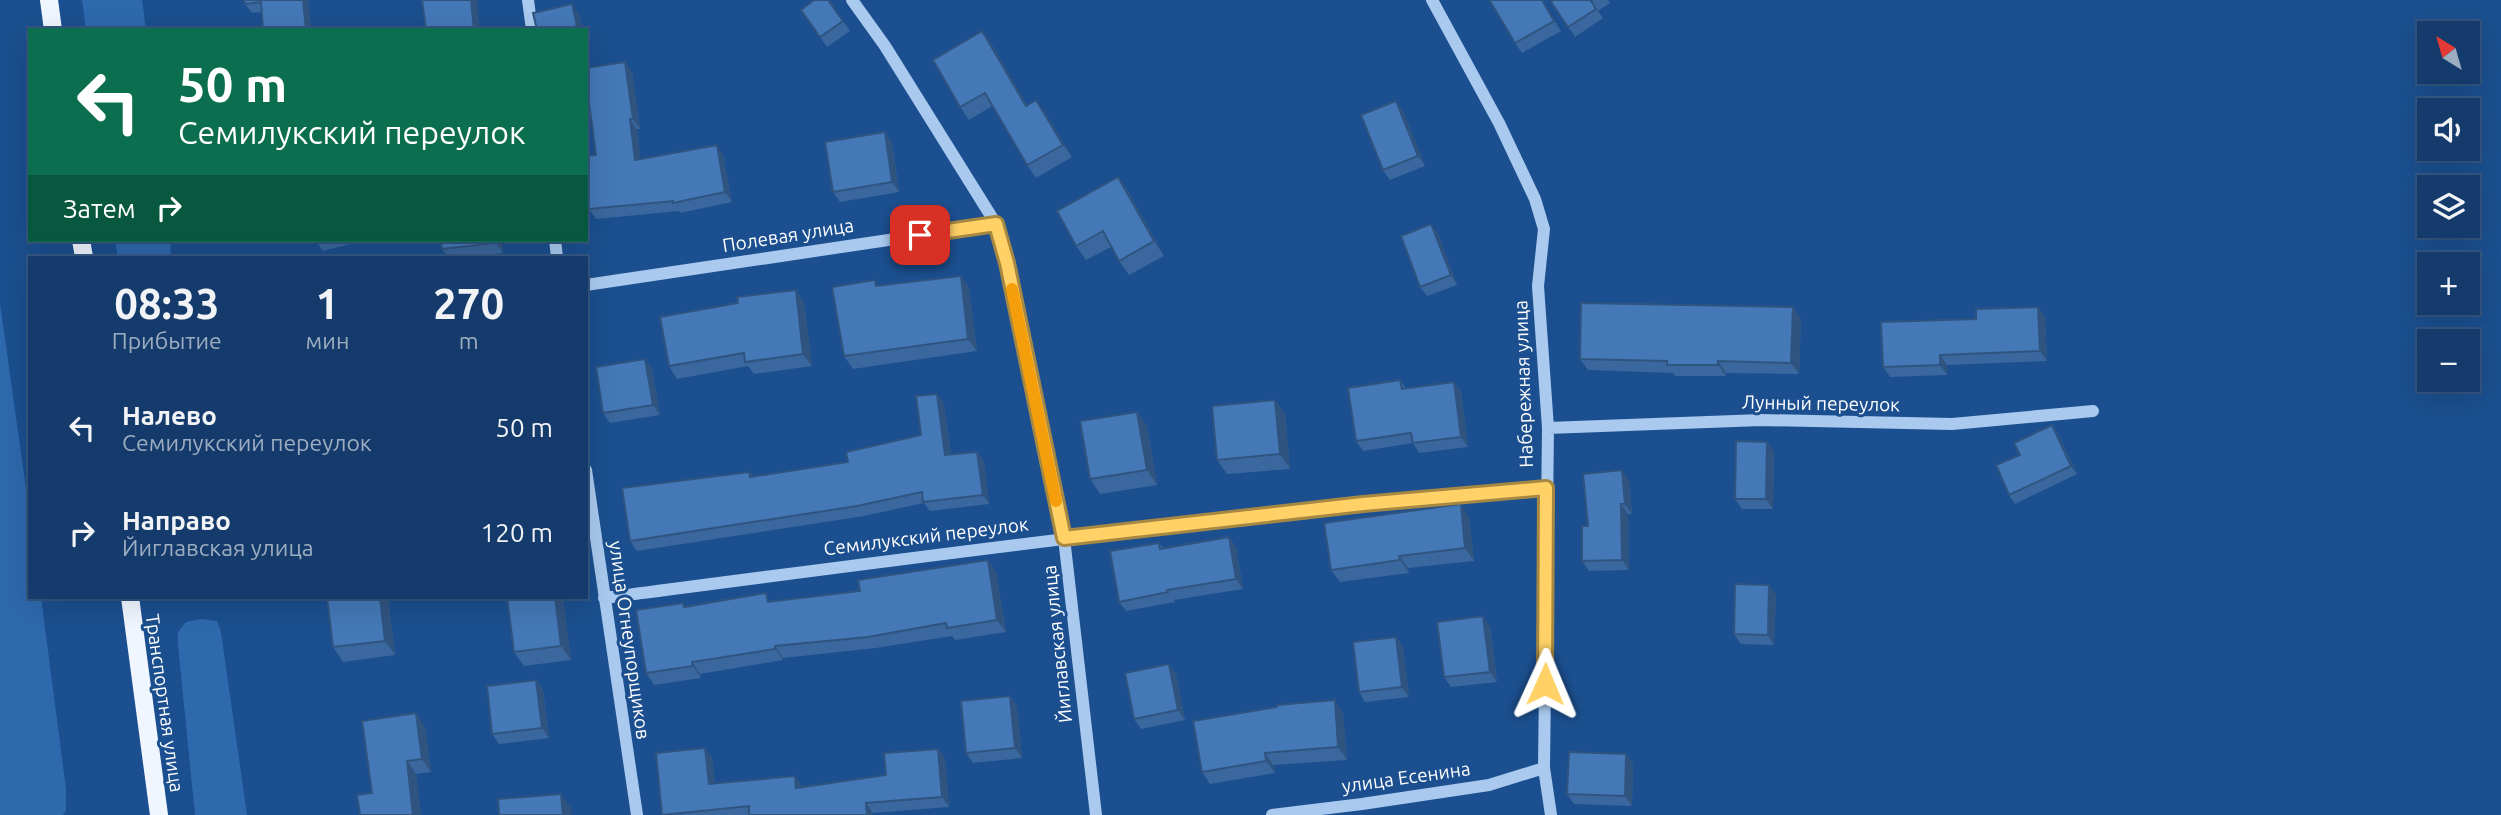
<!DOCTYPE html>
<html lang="ru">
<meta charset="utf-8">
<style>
:root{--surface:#143b6b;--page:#214673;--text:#f1f3f6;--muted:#9dadc1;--line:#33557e}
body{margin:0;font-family:Ubuntu,sans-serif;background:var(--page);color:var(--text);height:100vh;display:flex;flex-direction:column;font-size:26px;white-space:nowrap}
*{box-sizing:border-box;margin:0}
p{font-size:23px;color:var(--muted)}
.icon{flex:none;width:38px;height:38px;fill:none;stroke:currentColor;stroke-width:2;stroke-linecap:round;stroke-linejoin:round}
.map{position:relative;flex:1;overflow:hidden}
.sheet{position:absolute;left:28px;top:256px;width:560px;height:343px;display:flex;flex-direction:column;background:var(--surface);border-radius:0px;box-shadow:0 7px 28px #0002,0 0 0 2px var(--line)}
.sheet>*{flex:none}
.top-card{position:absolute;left:28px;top:28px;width:560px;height:214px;border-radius:0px;box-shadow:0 7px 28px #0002,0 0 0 2px var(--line);background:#0b6e4f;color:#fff;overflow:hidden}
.needle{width:46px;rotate:323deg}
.fabs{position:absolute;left:2417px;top:21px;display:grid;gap:14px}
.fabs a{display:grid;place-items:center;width:63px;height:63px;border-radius:0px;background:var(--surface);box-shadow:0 7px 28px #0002,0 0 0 2px var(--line);font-size:35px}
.pin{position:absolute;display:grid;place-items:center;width:60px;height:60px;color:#fff;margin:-30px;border-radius:14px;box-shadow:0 4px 10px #0006}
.me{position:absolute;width:77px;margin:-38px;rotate:1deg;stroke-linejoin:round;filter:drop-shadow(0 0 5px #0008)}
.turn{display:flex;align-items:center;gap:24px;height:147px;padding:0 35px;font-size:32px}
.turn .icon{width:91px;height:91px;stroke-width:2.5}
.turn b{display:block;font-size:49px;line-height:60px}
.then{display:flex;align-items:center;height:66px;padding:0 35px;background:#0003;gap:14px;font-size:26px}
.eta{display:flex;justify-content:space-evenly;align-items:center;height:119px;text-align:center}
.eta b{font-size:42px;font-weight:600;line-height:49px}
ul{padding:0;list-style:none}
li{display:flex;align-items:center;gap:21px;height:105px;padding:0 35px}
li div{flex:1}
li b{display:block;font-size:26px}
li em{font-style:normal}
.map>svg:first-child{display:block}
.green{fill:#2e69ad}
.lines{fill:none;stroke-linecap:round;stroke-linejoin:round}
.minor{stroke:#a9c9ee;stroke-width:12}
.major{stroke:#f0f6ff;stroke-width:18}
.wall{fill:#3a679d}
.shaded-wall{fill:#305480}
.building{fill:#4478b7;stroke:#305480;stroke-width:2}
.route-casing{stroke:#a68842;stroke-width:18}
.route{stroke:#ffd166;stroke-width:12}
.slow{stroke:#f59e0b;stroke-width:12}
.labels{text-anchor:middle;stroke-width:6;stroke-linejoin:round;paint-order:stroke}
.street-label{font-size:19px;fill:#fff;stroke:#1b4f8f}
</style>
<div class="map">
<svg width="2501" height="815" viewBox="0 0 2501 815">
<rect width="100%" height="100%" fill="#1b4f8f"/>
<path class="green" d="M82,0H142L146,30H86Z
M115,240H170L171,257H118Z
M0,303L30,517V597H41L66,789V811L63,815H0Z
M202,619L217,621L221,632L247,815H195L178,645V632L186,622Z"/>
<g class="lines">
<path class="minor" d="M528,0L532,30
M852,0L885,46L996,224L1007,263L1064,538L1096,815
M1432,0L1499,123L1535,199L1544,229L1538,286L1548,428L1544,768L1551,815
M555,240L557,257
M586,285L996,224
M1548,428L1761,420L1952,424L2093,411
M586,470L637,815
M604,598C918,557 1231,515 1546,488
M1272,815L1362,804L1489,785L1544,768"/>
<path class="major" d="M49,0L53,30
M81,240L84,257
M130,597L159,815"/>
</g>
<path class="wall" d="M244,0H308L311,30H263L262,12L252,13L245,4Z
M828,0L850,31L827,47L801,10Z
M1491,0H1543L1561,31L1522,53L1515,43Z
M1554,0H1608L1610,3L1598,11L1603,18L1575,37L1551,2Z
M579,14L583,30H537Z
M982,31L991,43L1027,105L1045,112L1072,157L1036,178L1027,165L992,106L969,120L960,107Z
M632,72L640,129H637L640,159L723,155L732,202L680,213L679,211L596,219L589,209L596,155Z
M1403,111L1425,166L1390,180L1383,170Z
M892,142L899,192L840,202L833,192Z
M1118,177L1128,191L1164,256L1129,275L1119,261L1111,247L1086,260L1076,246Z
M1438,234L1457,285L1427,296L1420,287Z
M315,240H366L323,251Z
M441,240H501L503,253L466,257H448L442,249Z
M961,276L969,288L977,351L853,369L844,356L879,286Z
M804,302L812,366L754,374L748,366L677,379L669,366Z
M1793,307L1801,318L1799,374L1726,373V376H1675L1673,373L1588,370L1580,359Z
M2038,307L2045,317L2047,361L1947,365V375L1890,377L1883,367L1976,319Z
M652,369L660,415L610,423L603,413Z
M1400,380L1406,388L1454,382L1461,391L1468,447L1419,453L1413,443L1363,451L1356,441Z
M937,394L944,404L951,455L977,452L984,461L989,504L930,511L924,503L864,516L637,551L630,541L749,472L753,477L848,462L921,435Z
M1275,400L1285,414L1290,469L1227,474L1217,460Z
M1137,412L1147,426L1157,485L1100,494L1090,479Z
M2052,425L2058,434L2077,474L2015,504L2009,495L2020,455Z
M1774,452L1773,509H1742L1735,499Z
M1629,480L1632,514H1628L1629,570L1589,571L1582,561L1588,526Z
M1469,517L1474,561L1408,568L1409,573L1340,582L1331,570Z
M1229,537L1236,547L1243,589L1174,600L1175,602L1126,611L1119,602L1159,543L1163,548Z
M988,560L996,572L1006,632L955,640L952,636L876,648L783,658V660L700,674L701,678L654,685L646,673L686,606L772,601L860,591Z
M1776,595L1774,645L1741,644L1734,634Z
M388,597L395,655L343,662L333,647Z
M563,597L571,660L524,666L514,652Z
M1490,626L1497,682L1451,687L1444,677Z
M1396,637L1403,647L1409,697L1365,702L1359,692Z
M1169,664L1176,674L1185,720L1141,729L1134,719Z
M536,680L543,690L549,738L499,744L492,734Z
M1010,696L1017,706L1022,758L973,763L966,753Z
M1343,713L1347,760L1273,765L1275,773L1210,784L1202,772Z
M425,726L431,772L416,774L421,815H360L372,793Z
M705,748L712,758L715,784L795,776L802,787L886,775L938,749L945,758L949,807L873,813V815H662Z
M1626,754L1633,764L1632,806L1574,804L1567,794Z"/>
<path class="shaded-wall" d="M303,0H308L311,30H306Z
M471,0H477L480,30H474Z
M1542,0H1543L1561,31L1554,21Z
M572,4L579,14L583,30H580L577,26Z
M982,31L991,43L1035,118L1026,106Z
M625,62L632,72L640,129L633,119Z
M1036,100L1045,112L1072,157L1063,145Z
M1396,101L1403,111L1425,166L1418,156Z
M630,119L637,129L642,170L635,160Z
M885,132L892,142L899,192L892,182Z
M717,145L723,155L732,202L725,192Z
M1118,177L1128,191L1164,256L1154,241Z
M1431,224L1438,234L1457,285L1451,275Z
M495,240H501L503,253L496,243Z
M961,276L969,288L977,351L968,339Z
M796,290L804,302L812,366L803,354Z
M1793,307L1801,318L1799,374L1791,363Z
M2038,307L2045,317L2047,361L2040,351Z
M1940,355L1947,365V375L1940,365Z
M645,359L652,369L660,415L653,405Z
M1718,361L1726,373V376L1718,365Z
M1454,382L1461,391L1468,447L1461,437Z
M937,394L944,404L952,465L945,455Z
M1275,400L1285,414L1290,469L1280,454Z
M1137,412L1147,426L1157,485L1147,470Z
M2052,425L2058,434L2077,474L2071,466Z
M1767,442L1774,452L1773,509L1766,499Z
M977,452L984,461L989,504L983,495Z
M1622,470L1629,480L1632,514L1625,504Z
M1461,504L1469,517L1474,561L1465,548Z
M1621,504L1628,514L1629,570L1622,560Z
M1229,537L1236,547L1243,589L1236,579Z
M1399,556L1408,568L1409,573L1400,560Z
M988,560L996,572L1006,632L997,620Z
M1769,585L1776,595L1774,645L1768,635Z
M380,597H388L395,655L385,641Z
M555,597H563L571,660L561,646Z
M1483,616L1490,626L1497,682L1490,672Z
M1396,637L1403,647L1409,697L1402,687Z
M775,646L783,658V660L775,649Z
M692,662L700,674L701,678L693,666Z
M1169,664L1176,674L1185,720L1178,710Z
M536,680L543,690L549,738L542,728Z
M1010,696L1017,706L1022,758L1015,748Z
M1335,700L1343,713L1347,760L1338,747Z
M416,713L425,726L431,772L422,759Z
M705,748L712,758L716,794L709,784Z
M938,749L945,758L949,807L942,797Z
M1265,753L1273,765L1275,773L1266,761Z
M1626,754L1633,764L1632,806L1625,796Z
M407,761L416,774L421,815H413Z
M795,776L802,786L803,797L796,788Z
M561,794L571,808L572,815H563Z
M866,803L873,813V815H867Z"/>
<path class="building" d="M244,0H303L306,30H263L261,2L245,4Z
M422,0H471L474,30H426Z
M814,0H828L843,21L820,37L801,10Z
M1491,0H1542L1554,21L1515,43L1490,1Z
M1554,0H1592L1591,1L1596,9L1568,27L1551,2Z
M572,4L577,26L560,30H537L533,13Z
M982,31L1026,106L1036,100L1063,145L1027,165L985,93L960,107L933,60Z
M625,62L633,119H630L635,160L717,145L725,192L673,203V201L589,209L586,180V156L596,155L586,80V68Z
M1396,101L1418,156L1383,170L1361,115Z
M885,132L892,182L833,192L825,142Z
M1118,177L1154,241L1119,261L1103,231L1076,246L1057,211Z
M1431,224L1451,275L1420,287L1401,236Z
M441,240H495L496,243L442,249Z
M961,276L968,339L844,356L832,287L875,280L876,286Z
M796,290L803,354L745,362L744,353L669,366L660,317L738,303L737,297Z
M1581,303L1793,307L1791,363L1718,361V365H1667V361L1580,359Z
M2038,307L2040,351L1940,355V365L1883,367L1881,322L1976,319V309Z
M645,359L653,405L603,413L596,367Z
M1400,380L1402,389L1454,382L1461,437L1413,443L1411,433L1356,441L1348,388Z
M937,394L945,455L977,452L983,495L923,502L922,492L857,506L630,541L622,488L749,472L750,477L848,462L846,452L921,435L916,396Z
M1275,400L1280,454L1217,460L1212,406Z
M1137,412L1147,470L1090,479L1080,421Z
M2052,425L2071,466L2009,495L1996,465L2020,455L2014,443Z
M1736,441L1767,442L1766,499H1735Z
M1622,470L1625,504H1621L1622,560L1582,561V526H1588L1583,474Z
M1461,504L1465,548L1399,556L1400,560L1331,570L1324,523Z
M1229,537L1236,579L1167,590L1168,592L1119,602L1110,551L1159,543L1160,549Z
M988,560L997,620L947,628L946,623L868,637L775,646V649L692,662L693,666L646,673L636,610L683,603L684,607L766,593L768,602L860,591L858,580Z
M1735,584L1769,585L1768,635L1734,634Z
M327,597H380L385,641L333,647Z
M507,597H555L561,646L514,652Z
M1483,616L1490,672L1444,677L1437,622Z
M1396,637L1402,687L1359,692L1353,642Z
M1169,664L1178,710L1134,719L1125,673Z
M536,680L542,728L492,734L487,686Z
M1010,696L1015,748L966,753L961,701Z
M1335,700L1338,747L1265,753L1266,761L1202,772L1193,721L1277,707V705Z
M416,713L422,759L407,761L413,815H360L357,795L372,793L362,721Z
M705,748L709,784L795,776L796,788L886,775L884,753L938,749L942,797L866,803L867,815H749V806L662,815L656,753Z
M1569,752L1626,754L1625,796L1567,794Z
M561,794L563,815H499L498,799Z"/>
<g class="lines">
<g class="route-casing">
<path id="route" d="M920,235L996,224L1007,263L1064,538L1363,504L1546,488L1545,684"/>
</g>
<use href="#route" class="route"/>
<path class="slow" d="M1012,289L1056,501"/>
</g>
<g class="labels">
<g class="street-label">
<text transform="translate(788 235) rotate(-9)" y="7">Полевая улица</text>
<text transform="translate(1523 384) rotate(-92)" y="7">Набережная улица</text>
<text transform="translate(1821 403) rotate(1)" y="7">Лунный переулок</text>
<text transform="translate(926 536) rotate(-7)" y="7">Семилукский переулок</text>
<text transform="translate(630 640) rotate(82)" y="7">улица Огнеупорщиков</text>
<text transform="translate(1057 644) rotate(-96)" y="7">Йиглавская улица</text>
<text transform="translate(165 703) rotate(82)" y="7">Транспортная улица</text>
<text transform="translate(1406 777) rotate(-8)" y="7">улица Есенина</text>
</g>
</g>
</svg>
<div class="fabs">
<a><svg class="needle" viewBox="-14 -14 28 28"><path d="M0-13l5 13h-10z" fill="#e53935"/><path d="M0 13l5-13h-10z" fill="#9dadc1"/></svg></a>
<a><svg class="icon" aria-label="sound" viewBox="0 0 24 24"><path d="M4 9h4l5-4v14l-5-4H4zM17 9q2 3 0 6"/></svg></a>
<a><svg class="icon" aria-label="layers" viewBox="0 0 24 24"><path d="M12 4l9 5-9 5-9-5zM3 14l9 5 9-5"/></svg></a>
<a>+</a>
<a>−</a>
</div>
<div class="pin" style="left:920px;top:235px;background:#d93025"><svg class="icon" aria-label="arrive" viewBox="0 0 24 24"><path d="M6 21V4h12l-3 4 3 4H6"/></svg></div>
<svg class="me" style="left:1545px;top:684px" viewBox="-20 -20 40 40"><path d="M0-17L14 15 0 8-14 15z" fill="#ffd166" stroke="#fff" stroke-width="4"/></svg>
<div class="top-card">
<div class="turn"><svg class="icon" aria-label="left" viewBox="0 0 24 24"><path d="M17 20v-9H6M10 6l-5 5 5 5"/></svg><div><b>50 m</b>Семилукский переулок</div></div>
<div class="then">Затем<svg class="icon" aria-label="right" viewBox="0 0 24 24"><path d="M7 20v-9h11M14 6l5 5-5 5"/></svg></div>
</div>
<section class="sheet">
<div class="eta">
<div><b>08:33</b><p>Прибытие</p></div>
<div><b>1</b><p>мин</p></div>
<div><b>270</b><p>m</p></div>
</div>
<ul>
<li><svg class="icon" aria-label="left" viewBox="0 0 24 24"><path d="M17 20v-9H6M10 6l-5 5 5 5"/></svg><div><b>Налево</b><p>Семилукский переулок</p></div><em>50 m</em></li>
<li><svg class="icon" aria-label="right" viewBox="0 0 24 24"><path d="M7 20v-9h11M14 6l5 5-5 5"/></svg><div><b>Направо</b><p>Йиглавская улица</p></div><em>120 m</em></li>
</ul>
</section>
</div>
